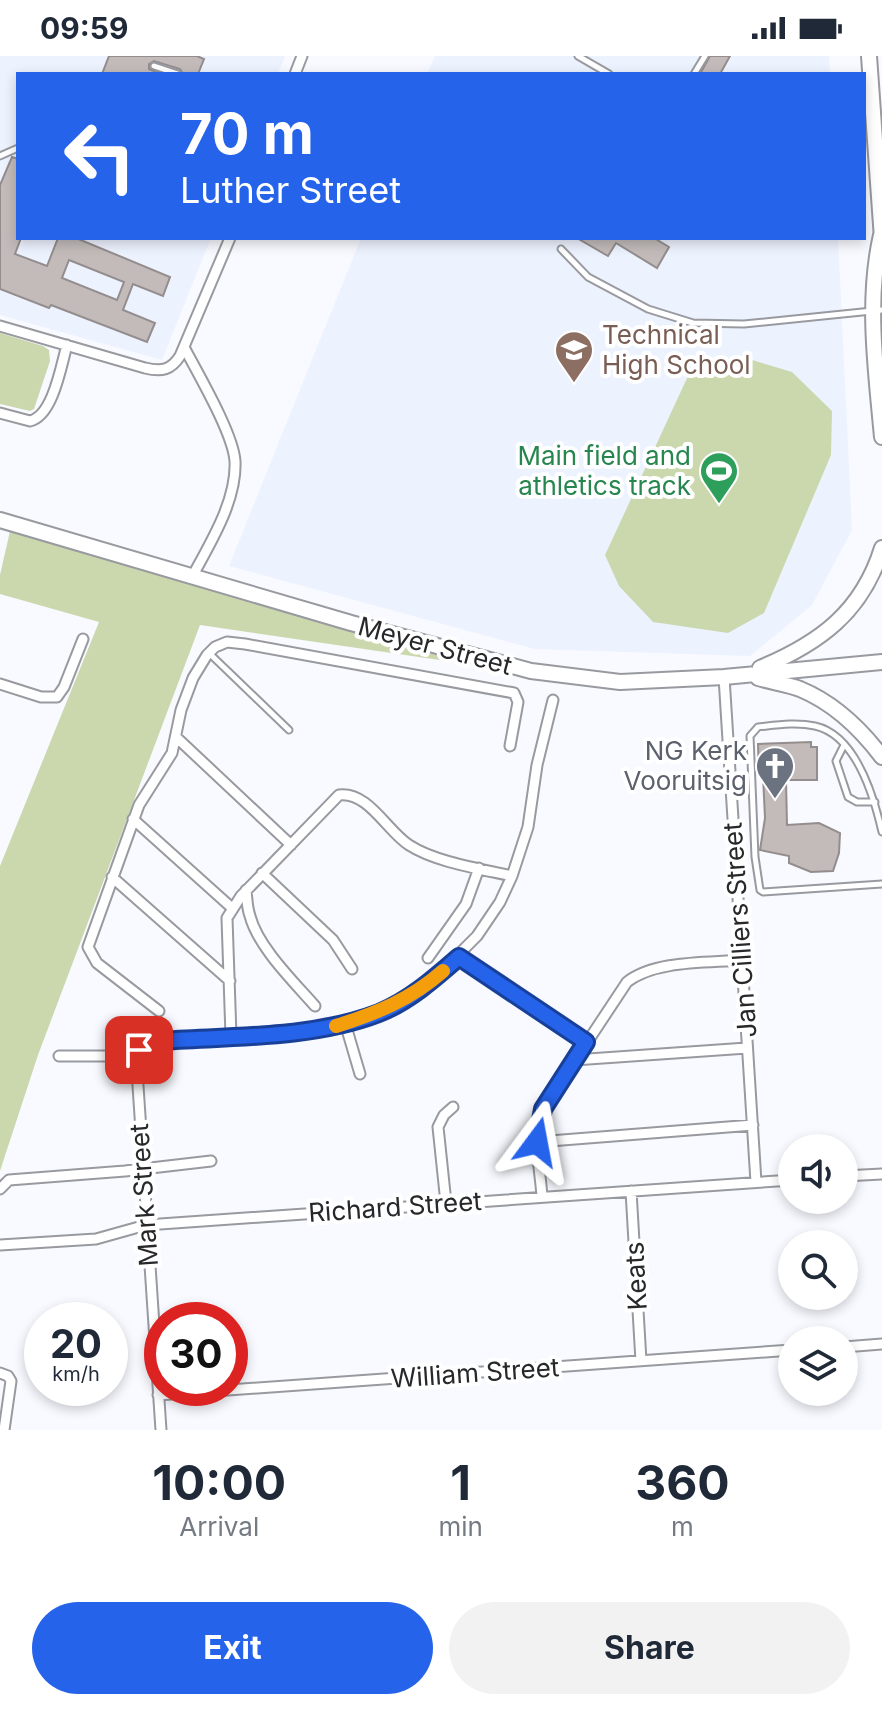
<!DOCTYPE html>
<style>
:root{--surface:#fff;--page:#f2f2f3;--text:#1f2937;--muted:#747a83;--accent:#2563eb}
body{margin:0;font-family:Inter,sans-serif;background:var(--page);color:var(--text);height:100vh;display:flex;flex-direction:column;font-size:30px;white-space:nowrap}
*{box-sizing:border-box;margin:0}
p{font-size:26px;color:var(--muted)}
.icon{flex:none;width:44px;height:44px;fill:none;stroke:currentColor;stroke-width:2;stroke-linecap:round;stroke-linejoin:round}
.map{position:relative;height:1374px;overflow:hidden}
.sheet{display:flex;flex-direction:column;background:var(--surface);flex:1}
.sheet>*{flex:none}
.guide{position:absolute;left:16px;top:16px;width:850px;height:168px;border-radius:0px;box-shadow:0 4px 12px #0003;background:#2563eb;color:#fff;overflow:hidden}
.fabs{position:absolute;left:778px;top:1078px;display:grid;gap:16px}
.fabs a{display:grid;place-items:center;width:80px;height:80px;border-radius:50%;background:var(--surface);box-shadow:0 4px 12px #0003;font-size:40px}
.speed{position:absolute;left:24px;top:1246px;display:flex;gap:16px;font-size:40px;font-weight:700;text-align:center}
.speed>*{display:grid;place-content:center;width:104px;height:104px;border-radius:50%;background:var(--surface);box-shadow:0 4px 12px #0003;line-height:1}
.speed small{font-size:20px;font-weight:400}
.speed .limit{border:12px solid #d22;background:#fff;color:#111}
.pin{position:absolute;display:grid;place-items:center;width:68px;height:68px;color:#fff;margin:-34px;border-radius:16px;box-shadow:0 4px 12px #0006}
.me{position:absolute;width:88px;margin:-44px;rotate:13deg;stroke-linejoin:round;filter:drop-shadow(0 0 6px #0008)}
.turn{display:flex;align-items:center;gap:28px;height:168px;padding:0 32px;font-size:36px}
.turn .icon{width:104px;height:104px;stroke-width:2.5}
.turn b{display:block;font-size:56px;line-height:68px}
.eta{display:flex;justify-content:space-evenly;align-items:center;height:136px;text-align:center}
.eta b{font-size:48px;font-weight:700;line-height:56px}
.cta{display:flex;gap:16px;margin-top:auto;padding:16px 32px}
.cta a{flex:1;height:92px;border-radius:48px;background:var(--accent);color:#fff;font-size:32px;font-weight:700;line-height:92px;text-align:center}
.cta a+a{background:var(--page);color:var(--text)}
.status{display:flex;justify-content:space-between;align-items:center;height:56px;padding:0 40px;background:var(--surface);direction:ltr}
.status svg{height:22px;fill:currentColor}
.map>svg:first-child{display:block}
.built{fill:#edf2ff}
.green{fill:#cbd8ae}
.building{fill:#c2bbba;stroke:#948d8d;stroke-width:2;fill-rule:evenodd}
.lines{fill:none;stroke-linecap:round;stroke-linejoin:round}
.lane-casing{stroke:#989aa0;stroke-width:9}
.street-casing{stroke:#989aa0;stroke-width:13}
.secondary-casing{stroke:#989aa0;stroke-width:18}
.lane{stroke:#fff;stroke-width:5}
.street{stroke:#fff;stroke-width:9}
.secondary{stroke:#fff;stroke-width:14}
.route-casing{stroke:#184099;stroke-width:20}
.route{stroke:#2563eb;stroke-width:14}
.slow{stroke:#f59e0b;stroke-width:14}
.labels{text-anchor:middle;stroke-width:8;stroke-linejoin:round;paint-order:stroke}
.education-label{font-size:26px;fill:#785e54;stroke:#fff;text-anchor:start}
.leisure-label{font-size:26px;fill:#27864d;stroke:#fff;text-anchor:end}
.street-label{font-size:26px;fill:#27282a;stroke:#fff}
.worship-label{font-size:26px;fill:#5b616d;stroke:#fff;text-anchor:end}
</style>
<div class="status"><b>09:59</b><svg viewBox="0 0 49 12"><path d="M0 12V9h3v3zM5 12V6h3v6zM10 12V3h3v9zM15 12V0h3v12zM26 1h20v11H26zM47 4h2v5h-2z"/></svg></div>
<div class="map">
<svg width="882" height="1374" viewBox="0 0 882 1374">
<rect width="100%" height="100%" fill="#f8faff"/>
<path class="built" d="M0,0H285L278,18H18V182H211L162,304L0,259Z
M435,0H829L830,18H427Z
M361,182H838L852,474L812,549L750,600L535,593L229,510Z"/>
<path class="green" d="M0,277L43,290L49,294L50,305L34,353L30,355L0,348Z
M742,301L792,316L832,355L831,399L764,557L728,577L653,566L619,530L605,499L695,305Z
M10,475L467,608L200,569L38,999L0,1115V810L99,566L0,538V519Z"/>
<path class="building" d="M109,0H197L204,3L198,18H183L180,13L154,5L149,8V13L161,18H102Z
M710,0H730L720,18H700Z
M12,101L18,103V182H21L15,198L47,210L58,182H76L170,221L163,240L133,228L123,254L155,267L147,286L51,249L49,252L0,233V129ZM69,204L124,226L117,244L62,222Z
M577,182H654L669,191L657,212L616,187L608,200Z
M811,686V691H817V724H786L787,769L819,767L840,777L839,797L833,815L811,816L789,807V800L760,794L765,762L763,720H759L758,688Z"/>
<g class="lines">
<g class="lane-casing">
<path id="lane" d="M578,0L609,18
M154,10L178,18
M694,18L705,0
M0,100L18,92
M561,193L588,221L648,253L693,267L744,268L882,254
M209,597L289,674
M844,689L836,705L848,741L857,746H875
M882,776C874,741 856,679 815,670C796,666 777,669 758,671L750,680L755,801L760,834L763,836L882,828"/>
</g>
<g class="street-casing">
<path id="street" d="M295,18L302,0
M0,270L145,312C162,316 171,314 180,300L230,182
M184,291C198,318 233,377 235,405C237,445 210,487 192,521
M0,357L30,365C53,360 61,310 67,289
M724,621L756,1126
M0,628L41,641H57L64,631L83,583
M176,681L291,789
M133,763L232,852
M262,817L333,884L352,913
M112,821L230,925
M246,834C247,843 247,852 250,860C258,891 294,926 315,950
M459,901L586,986
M428,902L466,848L479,812
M159,955L97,907L88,891L139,749L172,697L181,654L193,622L207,599L215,591L227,586L245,588L514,637L518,646L510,690
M345,967L360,1018
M231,980L227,862L241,840L339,739C368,735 387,775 409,789C435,806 481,813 512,820
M59,1000H136
M136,1000L145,989L152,986L335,970L380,957L437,920L477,880L500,846L512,820L528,771L537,709L553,644
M136,1000L161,1374
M574,1004L747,992
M537,1086L753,1069
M844,1120L882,1118
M0,1133L9,1124L125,1115L211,1105
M631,1135L641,1305
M542,1140C540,1112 532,1080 543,1053L627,926C655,904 708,907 742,904
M446,1147L438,1071L444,1059L453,1051
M0,1189L96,1183L146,1169L792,1124
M844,1291L882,1288
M0,1317L8,1320L11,1325L4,1374
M158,1339L792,1294"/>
</g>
<g class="secondary-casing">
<path id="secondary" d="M869,0L882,183
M881,179C866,245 876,315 882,381
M0,464L351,567L531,615L620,626L724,621L882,606
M760,612C820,587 862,556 882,492
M758,622C771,626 787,628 800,633C834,647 860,672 882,701"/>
</g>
<use href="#lane" class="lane"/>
<use href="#street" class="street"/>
<use href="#secondary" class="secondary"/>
</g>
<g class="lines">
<g class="route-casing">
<path id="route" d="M139,994L145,989L159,985C230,980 312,983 379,957C409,945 435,922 459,901L586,986L543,1053L537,1086"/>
</g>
<use href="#route" class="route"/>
<path class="slow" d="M336,970C377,957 410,944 443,915"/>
</g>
<defs>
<g id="school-pin" transform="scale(2)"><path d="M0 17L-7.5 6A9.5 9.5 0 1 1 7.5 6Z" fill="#8d6e63" stroke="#fff"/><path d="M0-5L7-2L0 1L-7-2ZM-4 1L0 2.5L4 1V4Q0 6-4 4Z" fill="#fff"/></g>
<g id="stadium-pin" transform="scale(2)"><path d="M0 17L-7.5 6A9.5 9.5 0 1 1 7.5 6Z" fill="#2e9e5b" stroke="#fff"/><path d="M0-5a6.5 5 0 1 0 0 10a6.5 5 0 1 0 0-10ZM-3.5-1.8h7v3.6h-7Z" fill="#fff"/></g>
<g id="church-pin" transform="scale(2)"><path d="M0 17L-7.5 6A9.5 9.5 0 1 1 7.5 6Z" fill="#6b7280" stroke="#fff"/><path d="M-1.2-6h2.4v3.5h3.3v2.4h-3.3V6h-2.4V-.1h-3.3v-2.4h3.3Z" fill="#fff"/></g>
</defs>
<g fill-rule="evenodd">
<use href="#school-pin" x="574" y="294"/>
<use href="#stadium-pin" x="719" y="415"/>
<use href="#church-pin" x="775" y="710"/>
</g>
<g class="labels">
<g class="education-label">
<text x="602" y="288">Technical<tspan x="602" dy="30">High School</tspan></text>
</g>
<g class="leisure-label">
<text x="691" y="409">Main field and<tspan x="691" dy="30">athletics track</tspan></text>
</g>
<g class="street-label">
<text transform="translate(435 590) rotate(15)" y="9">Meyer Street</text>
<text transform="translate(740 874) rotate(-94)" y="9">Jan Cilliers Street</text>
<text transform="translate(144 1139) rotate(-94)" y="9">Mark Street</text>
<text transform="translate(395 1151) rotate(-4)" y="9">Richard Street</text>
<text transform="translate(636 1220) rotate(-93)" y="9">Keats</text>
<text transform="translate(475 1317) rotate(-4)" y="9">William Street</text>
</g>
<g class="worship-label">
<text x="747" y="704">NG Kerk<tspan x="747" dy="30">Vooruitsig</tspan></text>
</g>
</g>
</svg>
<div class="fabs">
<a><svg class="icon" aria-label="sound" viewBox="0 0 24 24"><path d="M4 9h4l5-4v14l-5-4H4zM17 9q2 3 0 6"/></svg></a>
<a><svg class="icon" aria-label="search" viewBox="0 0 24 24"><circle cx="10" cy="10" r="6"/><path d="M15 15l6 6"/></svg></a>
<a><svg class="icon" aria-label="layers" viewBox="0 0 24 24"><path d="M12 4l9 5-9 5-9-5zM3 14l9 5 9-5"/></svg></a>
</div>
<div class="speed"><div>20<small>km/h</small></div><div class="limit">30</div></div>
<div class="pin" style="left:139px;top:994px;background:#d93025"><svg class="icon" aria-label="arrive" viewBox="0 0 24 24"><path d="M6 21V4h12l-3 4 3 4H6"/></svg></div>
<svg class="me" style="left:537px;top:1086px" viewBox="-20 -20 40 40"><path d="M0-17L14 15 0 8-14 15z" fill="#2563eb" stroke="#fff" stroke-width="4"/></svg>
<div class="guide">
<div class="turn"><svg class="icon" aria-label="left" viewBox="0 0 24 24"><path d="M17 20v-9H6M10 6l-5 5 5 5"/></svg><div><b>70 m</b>Luther Street</div></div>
</div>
</div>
<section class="sheet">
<div class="eta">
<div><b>10:00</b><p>Arrival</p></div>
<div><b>1</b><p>min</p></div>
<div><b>360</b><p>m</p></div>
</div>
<div class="cta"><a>Exit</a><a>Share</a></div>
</section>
